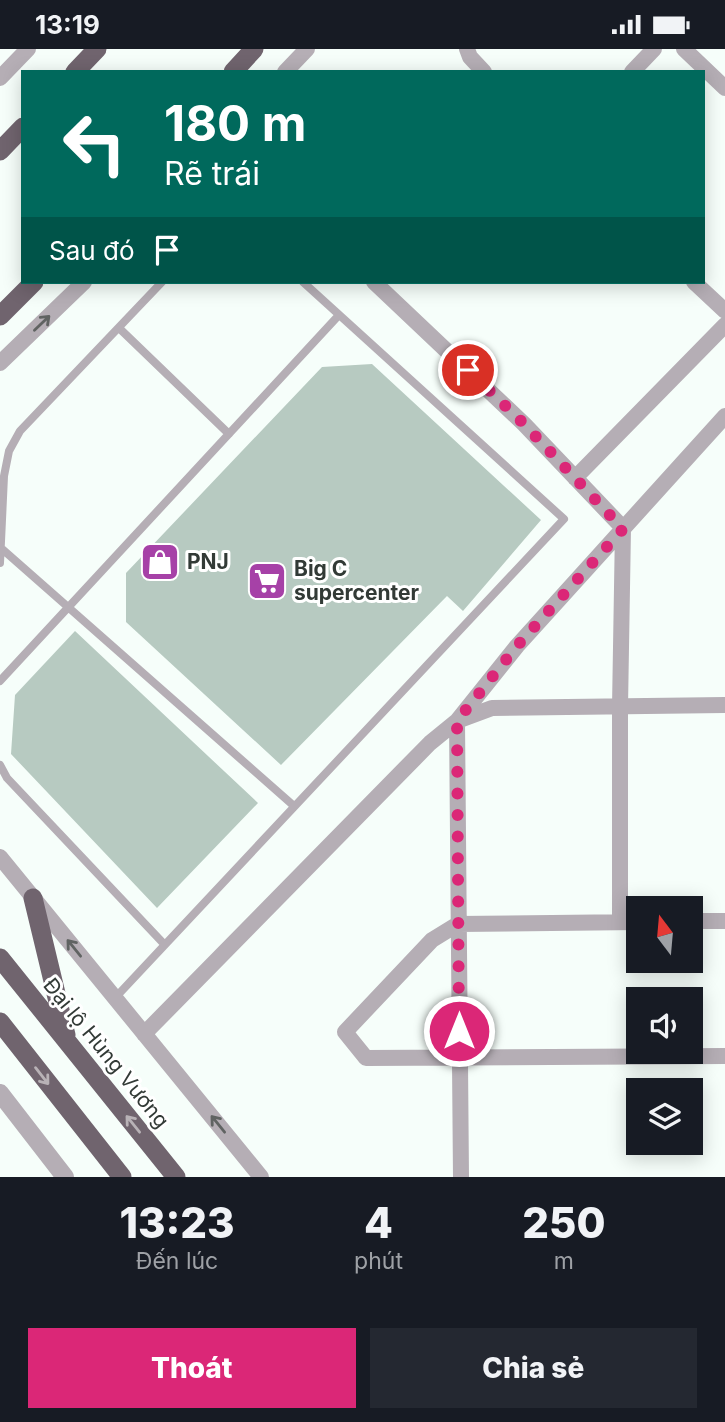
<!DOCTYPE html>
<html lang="vi">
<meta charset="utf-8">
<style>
:root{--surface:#171b24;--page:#242831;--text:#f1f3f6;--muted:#9ea1a6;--accent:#db2777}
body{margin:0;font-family:Inter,sans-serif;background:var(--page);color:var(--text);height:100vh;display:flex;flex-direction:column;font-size:26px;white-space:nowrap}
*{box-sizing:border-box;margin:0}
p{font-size:23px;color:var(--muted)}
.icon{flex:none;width:38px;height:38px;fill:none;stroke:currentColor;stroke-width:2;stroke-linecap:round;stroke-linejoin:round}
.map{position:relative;height:1128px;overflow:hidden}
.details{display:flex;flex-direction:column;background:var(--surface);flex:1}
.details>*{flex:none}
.guide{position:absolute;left:21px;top:21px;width:684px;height:214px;border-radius:0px;box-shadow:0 4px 18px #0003;background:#00695c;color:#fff;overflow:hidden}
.needle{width:46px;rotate:344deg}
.controls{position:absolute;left:626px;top:847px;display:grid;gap:14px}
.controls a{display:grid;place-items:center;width:77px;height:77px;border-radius:0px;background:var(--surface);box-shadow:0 4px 18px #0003;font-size:35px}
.pin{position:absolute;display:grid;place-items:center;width:60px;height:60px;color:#fff;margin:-30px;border:4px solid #fff;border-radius:50%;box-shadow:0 2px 7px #0007}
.me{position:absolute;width:77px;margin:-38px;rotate:0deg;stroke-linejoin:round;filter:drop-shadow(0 0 5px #0008)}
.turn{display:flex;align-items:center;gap:24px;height:147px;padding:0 28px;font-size:32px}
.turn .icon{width:91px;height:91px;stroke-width:2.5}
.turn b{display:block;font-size:49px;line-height:60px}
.then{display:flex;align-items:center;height:66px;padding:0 28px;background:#0003;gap:14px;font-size:26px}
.eta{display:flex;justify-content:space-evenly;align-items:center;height:119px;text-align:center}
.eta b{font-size:42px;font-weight:800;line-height:49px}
.action{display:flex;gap:14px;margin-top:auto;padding:14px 28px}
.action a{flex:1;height:80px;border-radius:0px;background:var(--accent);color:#fff;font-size:28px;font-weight:800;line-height:80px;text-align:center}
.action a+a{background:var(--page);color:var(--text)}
.status{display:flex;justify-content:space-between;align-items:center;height:49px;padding:0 35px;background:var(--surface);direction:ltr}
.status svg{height:19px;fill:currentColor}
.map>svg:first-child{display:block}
.building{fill:#b7cac1}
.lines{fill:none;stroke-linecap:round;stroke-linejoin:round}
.service{stroke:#b5aeb5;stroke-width:8}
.minor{stroke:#b5aeb5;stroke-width:16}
.tertiary{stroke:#b5aeb5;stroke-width:18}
.trunk{stroke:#70646e;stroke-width:19}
.oneway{stroke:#606362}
.oneway2{stroke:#b8b2b6}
.route{stroke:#db2777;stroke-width:12;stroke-dasharray:0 21.6}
.labels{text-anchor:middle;stroke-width:6;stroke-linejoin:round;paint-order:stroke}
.poi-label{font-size:21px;font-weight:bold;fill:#323a36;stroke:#fff;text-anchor:start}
.street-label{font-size:21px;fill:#323a36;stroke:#fff}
</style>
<div class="status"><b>13:19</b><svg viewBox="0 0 49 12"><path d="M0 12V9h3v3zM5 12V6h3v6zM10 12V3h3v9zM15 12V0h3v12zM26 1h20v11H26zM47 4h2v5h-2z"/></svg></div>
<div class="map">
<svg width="725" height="1128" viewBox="0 0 725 1128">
<rect width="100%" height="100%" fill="#f6fefa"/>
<path class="building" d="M372,315L541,471L463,562L447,547L281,716L126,573V524L322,318Z
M75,582L258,754L157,859L11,705L15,646Z"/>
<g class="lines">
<path class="service" d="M119,279L229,385
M1,499L294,757
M0,514L4,427L9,402L20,382L162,233
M0,632L339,266
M0,716L7,729L164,895
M115,949L564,470L303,233"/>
<path class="minor" d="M467,0L470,8L484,23
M684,0L725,39
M285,23L307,0
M632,23L654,0
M0,29L28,0
M374,233L524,375L623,479L620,658V873
M694,233L725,262
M0,314L84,233
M575,429L725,276
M0,808L261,1128
M691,872H725
M639,873L458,875L432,891L345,983L366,1009L725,1007
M144,985L430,694L457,672L492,659L725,656
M461,1128L457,672L517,597L725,367"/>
<path class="tertiary" d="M0,1044L65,1128"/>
<path class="trunk" d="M75,23L97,0
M233,23L254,0
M0,102L23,78
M0,267L34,233
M33,849L66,986
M0,909L176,1128
M0,973L122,1128"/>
</g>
<defs><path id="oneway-shaft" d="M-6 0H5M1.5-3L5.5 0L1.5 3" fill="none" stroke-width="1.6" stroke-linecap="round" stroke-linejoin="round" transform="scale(1.75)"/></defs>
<g class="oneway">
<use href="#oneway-shaft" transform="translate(42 274) rotate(-44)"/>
<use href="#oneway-shaft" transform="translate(74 899) rotate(-129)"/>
<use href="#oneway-shaft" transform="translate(218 1075) rotate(-129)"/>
</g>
<g class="oneway2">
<use href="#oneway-shaft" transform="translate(42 1027) rotate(52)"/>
<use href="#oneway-shaft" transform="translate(133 1075) rotate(-129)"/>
</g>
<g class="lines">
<path class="route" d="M459,982L457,672L517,597L623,480L524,375L468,321"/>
</g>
<defs>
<g id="shop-square" transform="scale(2.0125)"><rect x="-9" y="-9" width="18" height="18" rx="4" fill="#a641a7" stroke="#fff"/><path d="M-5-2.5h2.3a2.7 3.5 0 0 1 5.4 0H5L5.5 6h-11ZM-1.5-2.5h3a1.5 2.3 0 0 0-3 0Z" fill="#fff"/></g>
<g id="supermarket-square" transform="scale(2.0125)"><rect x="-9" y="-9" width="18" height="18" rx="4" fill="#a641a7" stroke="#fff"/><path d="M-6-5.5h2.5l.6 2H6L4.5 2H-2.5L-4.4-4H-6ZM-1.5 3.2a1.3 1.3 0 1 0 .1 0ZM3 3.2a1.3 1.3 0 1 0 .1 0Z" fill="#fff"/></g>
</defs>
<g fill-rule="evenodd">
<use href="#shop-square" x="160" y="513"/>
<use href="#supermarket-square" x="267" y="532"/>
</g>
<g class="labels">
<g class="poi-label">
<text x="187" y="520">PNJ</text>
<text x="294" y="527">Big C<tspan x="294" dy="24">supercenter</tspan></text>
</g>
<g class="street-label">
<text transform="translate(106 1004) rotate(51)" y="7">Đại lộ Hùng Vương</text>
</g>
</g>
</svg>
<div class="controls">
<a><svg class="needle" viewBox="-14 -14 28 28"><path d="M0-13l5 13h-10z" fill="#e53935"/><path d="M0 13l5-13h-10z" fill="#9ea1a6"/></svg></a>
<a><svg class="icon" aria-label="sound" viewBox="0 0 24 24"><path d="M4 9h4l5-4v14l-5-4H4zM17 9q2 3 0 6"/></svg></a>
<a><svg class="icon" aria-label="layers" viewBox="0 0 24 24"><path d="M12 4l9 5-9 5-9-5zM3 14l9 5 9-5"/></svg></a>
</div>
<div class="pin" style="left:468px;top:321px;background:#d93025"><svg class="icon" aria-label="arrive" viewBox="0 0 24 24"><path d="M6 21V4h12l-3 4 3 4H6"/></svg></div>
<svg class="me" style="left:459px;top:982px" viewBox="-20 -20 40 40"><circle r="17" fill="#db2777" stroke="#fff" stroke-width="3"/><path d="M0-11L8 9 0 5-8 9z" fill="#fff"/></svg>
<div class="guide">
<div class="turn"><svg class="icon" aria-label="left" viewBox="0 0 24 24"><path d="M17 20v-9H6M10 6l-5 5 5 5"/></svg><div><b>180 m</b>Rẽ trái</div></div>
<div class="then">Sau đó<svg class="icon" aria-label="arrive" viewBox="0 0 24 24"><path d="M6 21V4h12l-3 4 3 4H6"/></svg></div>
</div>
</div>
<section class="details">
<div class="eta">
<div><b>13:23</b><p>Đến lúc</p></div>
<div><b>4</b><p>phút</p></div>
<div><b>250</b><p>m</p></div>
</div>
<div class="action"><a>Thoát</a><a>Chia sẻ</a></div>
</section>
